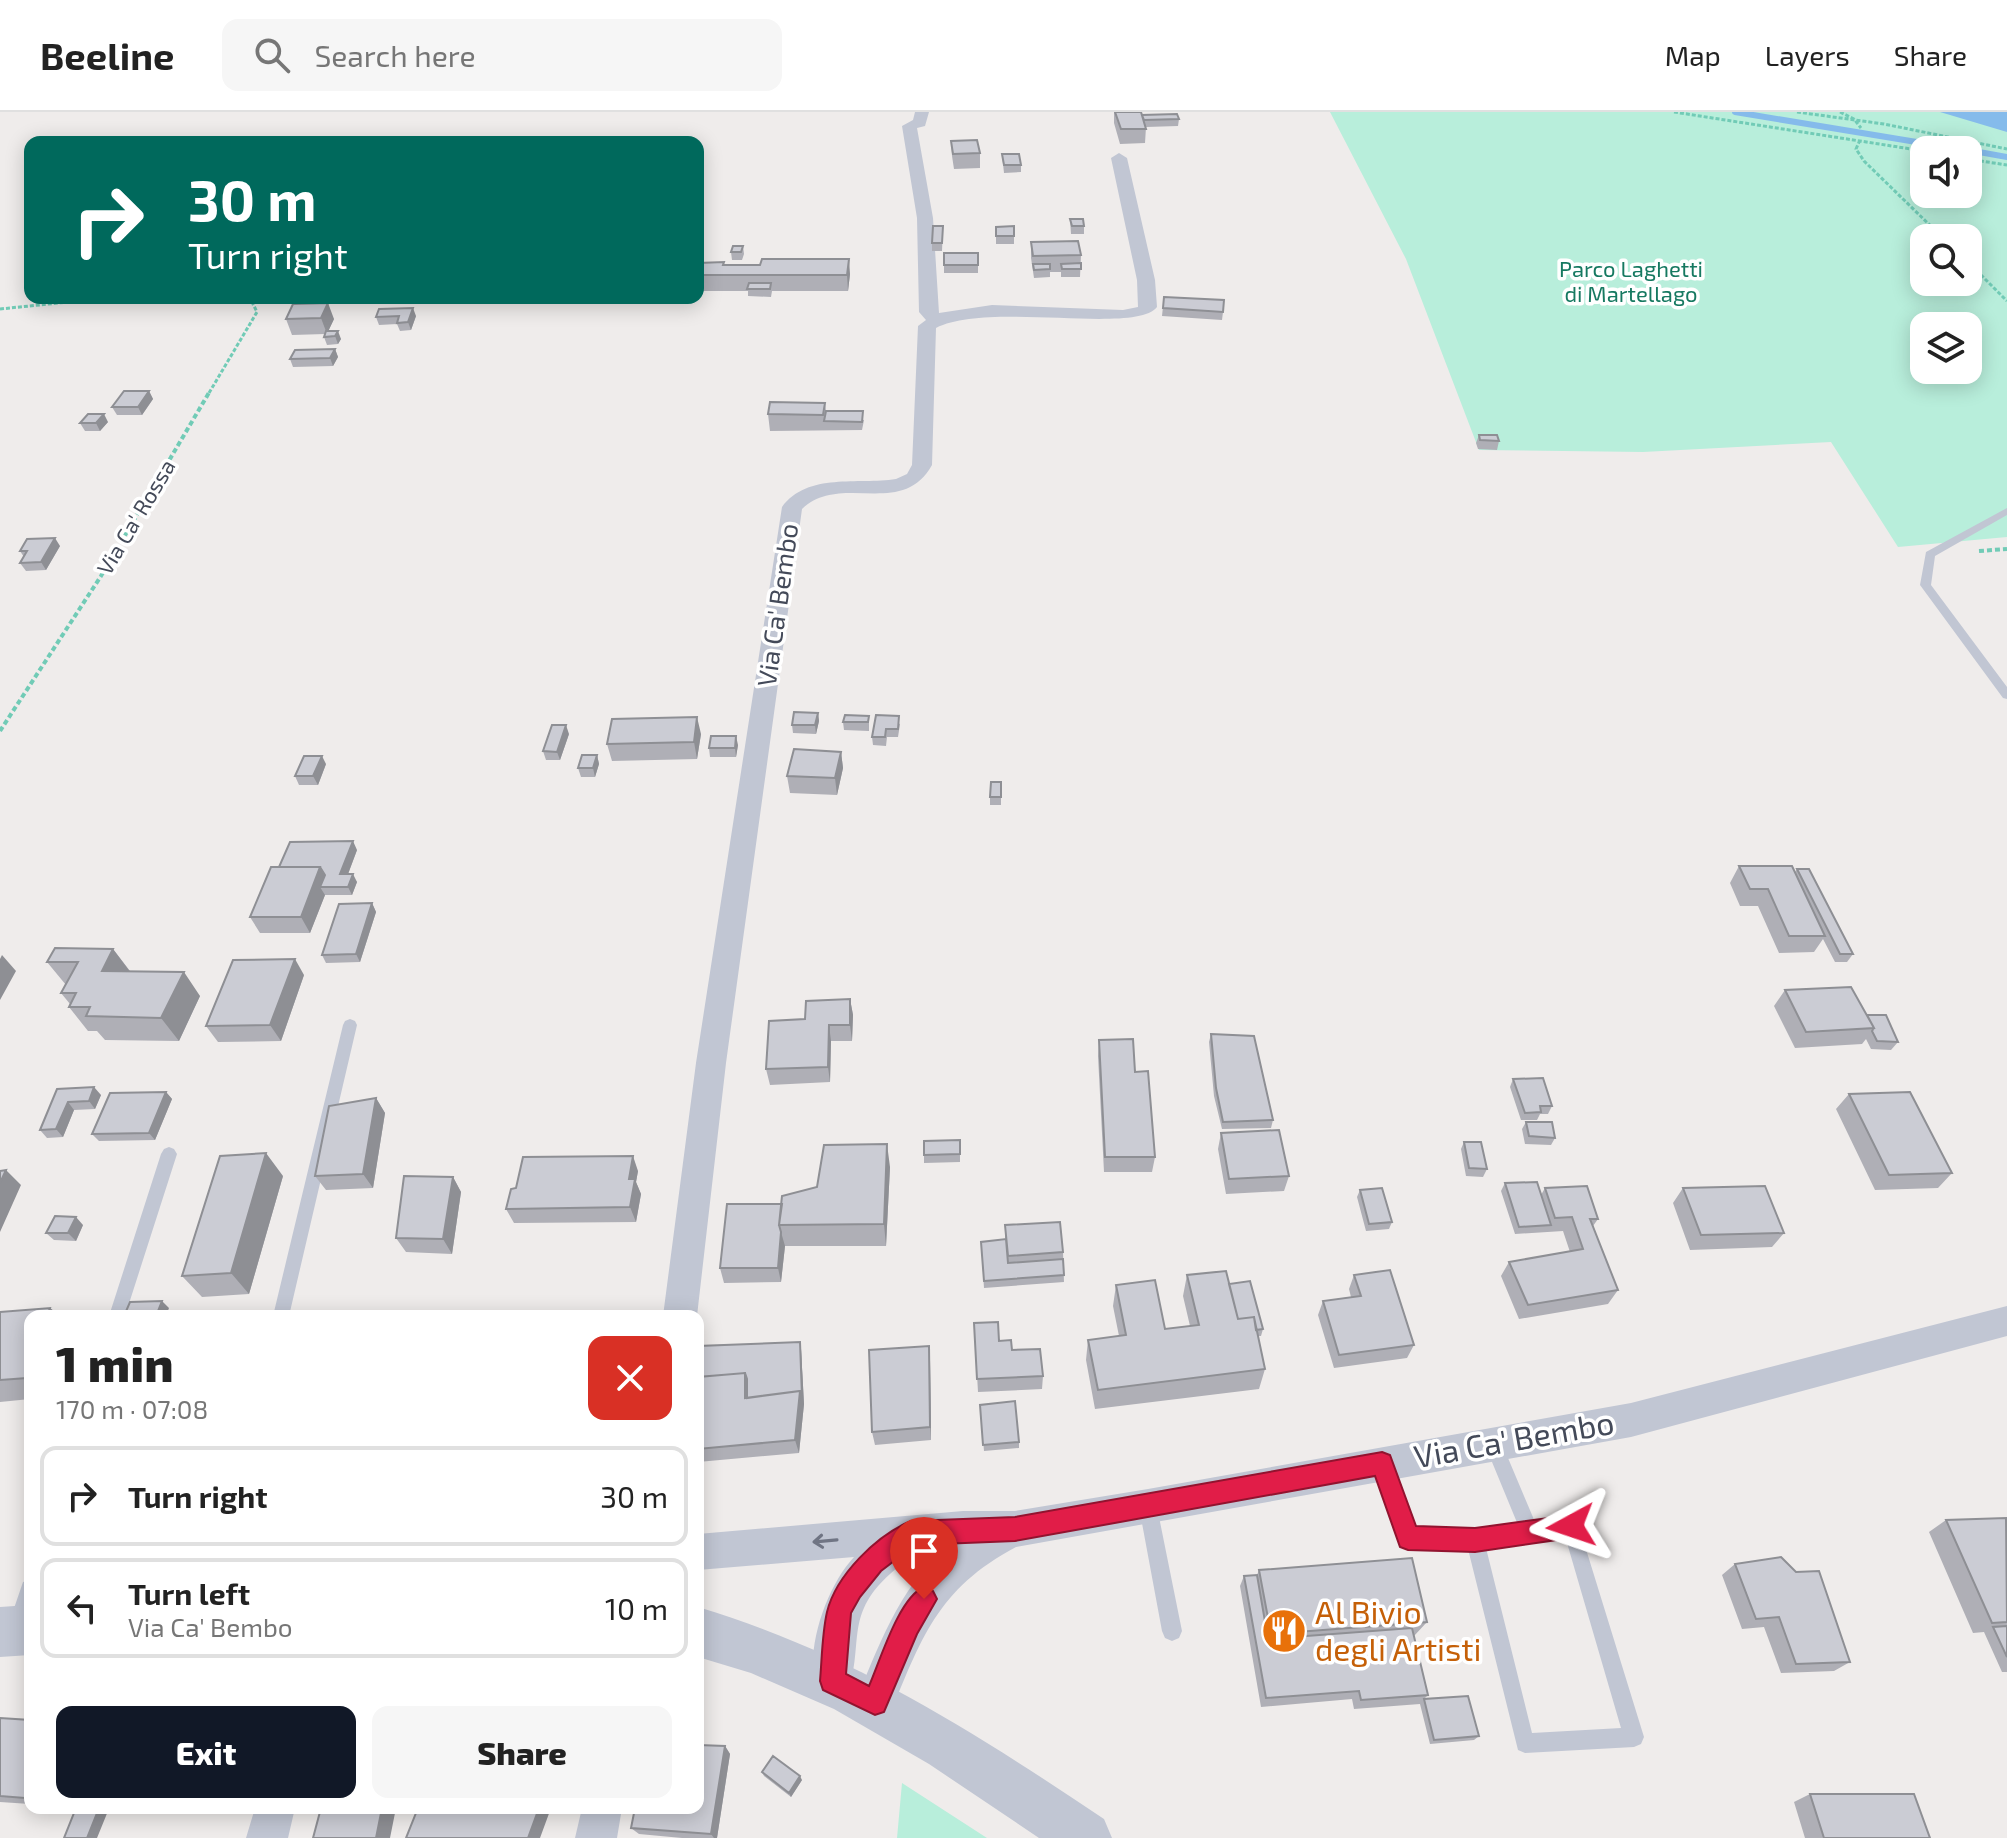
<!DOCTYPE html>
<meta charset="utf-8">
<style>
:root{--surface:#fff;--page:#f6f6f6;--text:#222;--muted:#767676;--line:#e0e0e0;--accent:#111827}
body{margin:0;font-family:"Exo 2",sans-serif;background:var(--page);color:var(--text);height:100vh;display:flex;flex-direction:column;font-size:30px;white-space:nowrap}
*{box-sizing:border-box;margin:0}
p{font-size:26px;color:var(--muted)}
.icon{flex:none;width:44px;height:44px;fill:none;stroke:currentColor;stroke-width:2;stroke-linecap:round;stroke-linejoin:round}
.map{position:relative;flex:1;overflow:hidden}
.sheet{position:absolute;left:24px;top:1198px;width:680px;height:504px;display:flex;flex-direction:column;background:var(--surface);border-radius:16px;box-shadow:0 4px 20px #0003}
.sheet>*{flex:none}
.top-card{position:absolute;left:24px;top:24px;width:680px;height:168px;border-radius:16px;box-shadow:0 4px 20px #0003;background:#00695c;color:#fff;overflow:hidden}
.controls{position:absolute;left:1910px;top:24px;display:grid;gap:16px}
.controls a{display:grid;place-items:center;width:72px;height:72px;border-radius:16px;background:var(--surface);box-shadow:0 4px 20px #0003;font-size:40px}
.pin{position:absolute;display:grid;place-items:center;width:68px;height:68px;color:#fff;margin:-82px -34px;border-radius:50% 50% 50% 0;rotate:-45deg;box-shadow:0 0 8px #0007}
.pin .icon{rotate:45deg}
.me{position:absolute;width:88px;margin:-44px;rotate:265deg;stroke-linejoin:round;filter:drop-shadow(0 0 6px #0008)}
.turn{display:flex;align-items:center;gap:28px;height:168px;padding:0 32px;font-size:36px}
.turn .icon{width:104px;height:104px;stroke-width:2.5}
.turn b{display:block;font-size:56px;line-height:68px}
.round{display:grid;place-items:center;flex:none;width:84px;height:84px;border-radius:16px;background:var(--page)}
.overview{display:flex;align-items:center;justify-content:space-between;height:136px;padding:0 32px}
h1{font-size:48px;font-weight:800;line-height:60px}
.action{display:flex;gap:16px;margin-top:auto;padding:16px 32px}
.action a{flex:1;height:92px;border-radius:16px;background:var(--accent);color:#fff;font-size:32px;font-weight:800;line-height:92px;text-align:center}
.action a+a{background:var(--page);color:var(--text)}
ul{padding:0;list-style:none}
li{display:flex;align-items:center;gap:24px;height:100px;margin:0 16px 12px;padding:0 16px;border:4px solid var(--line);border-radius:16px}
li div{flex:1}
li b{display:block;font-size:30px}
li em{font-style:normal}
header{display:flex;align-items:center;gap:48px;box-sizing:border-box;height:112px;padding:0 40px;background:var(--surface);border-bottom:2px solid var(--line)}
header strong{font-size:38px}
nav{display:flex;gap:44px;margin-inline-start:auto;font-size:28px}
.search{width:560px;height:72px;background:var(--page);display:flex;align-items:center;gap:20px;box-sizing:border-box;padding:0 28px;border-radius:16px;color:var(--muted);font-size:30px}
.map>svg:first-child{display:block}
.green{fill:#b8eedb;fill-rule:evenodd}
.water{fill:#85bbeb}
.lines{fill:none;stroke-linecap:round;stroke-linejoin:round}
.stream{stroke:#85bbeb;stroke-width:6}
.path-far1{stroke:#71cbb6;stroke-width:3;stroke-dasharray:4 2;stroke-linecap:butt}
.path{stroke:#71cbb6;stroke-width:4;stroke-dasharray:5 3;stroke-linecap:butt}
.service{fill:#c1c6d3;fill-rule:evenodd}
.minor{fill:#c1c6d3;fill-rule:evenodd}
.tertiary{fill:#c1c6d3;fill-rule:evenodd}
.wall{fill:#afafb6}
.shaded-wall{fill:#8e8f94}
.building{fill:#cbccd4;stroke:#8e8f94;stroke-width:2}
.oneway{stroke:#707584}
.route{fill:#e11d48;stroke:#92132f;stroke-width:2}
.labels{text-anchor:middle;stroke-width:7;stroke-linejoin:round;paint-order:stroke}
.far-park-label{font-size:22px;fill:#167961;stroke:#fff}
.far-street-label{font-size:22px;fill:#444a59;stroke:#fff}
.street-label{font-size:26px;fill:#444a59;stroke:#fff}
.near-street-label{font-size:32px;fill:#444a59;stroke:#fff}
.near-food-label{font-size:32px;fill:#c56008;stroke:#fff;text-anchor:start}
</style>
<header>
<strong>Beeline</strong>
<div class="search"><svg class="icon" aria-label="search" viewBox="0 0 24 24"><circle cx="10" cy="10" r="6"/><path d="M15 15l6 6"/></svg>Search here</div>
<nav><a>Map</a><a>Layers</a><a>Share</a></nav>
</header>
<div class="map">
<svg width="2007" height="1726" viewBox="0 0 2007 1726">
<rect width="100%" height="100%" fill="#efeceb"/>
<path class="green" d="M1330,0H2007V425L1898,435L1831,330L1643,340L1479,338L1406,147ZM1924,38H1968V82H1924ZM1924,126H1968V170H1924ZM1924,214H1968V258H1924Z
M902,1671L987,1726H897Z"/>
<path class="water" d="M1940,0H2007V20Z"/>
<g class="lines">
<path class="stream" d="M1735,0L1965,38
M1968,38L2007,45"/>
<path class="path-far1" d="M1674,0L1924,39
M1797,0L1884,12L2007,37
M1840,0L1854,7L1861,16
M1860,28L1856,37L1864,49L1943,126
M1968,47L2007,53
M1968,150L2007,189
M0,197L107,186
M209,281L257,200L250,186"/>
<path class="path" d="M1979,439L2007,437
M0,619L101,464L210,279"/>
<path class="service" d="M2007,396V403L1935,444L1931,473L2007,575V587L2003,586L1920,473L1926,440Z
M350,907L355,909L357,913L289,1204H273L343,913L345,909Z
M169,1035L174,1037L177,1042L125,1204H109L161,1042L164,1037Z
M1494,1324L1500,1327L1535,1410L1571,1405L1577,1408L1644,1625L1641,1632L1634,1635L1525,1641L1518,1638L1468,1437L1408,1435L1402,1432L1373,1352L1376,1346L1382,1343L1388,1346L1414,1417L1475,1419L1518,1413L1485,1333L1488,1327ZM1565,1424L1621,1616L1532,1621L1486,1436Z
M1148,1386L1154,1389L1157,1395L1182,1519L1179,1526L1172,1529L1165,1526L1162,1519L1139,1395L1142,1389Z
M30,1468V1506L26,1518L19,1521L12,1518L9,1511L23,1470Z"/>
<path class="minor" d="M915,0H929L925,14L917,16L933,106L939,201L992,193L1123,198L1138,195L1137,168L1111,46L1119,41L1127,46L1155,168L1157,195C1135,223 988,189 936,216L932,353C902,407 841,360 802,397L726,951L697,1204H663L696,951L782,395C808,360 858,373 896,367L907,362L912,353L918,214L926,208L919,200L917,106L902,14L913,8Z
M2007,1194V1224L1631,1325L1016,1435C937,1477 921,1527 889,1605L875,1611L861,1605L855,1591C878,1536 898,1477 945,1437C917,1439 911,1444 890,1462C842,1505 866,1535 846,1583L832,1588L818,1583C802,1543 826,1475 854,1445L698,1458V1422L963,1399H1015L1148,1377L1631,1291Z
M255,1696H295L288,1726H246Z
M582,1696H622L617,1726H575Z"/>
<path class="tertiary" d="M30,1493V1543L0,1545V1495Z
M698,1495C853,1542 971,1618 1104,1707L1112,1726H1039L929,1652L834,1597L751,1561L698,1545Z"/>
</g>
<path class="wall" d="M1114,0H1141L1142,3L1179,7L1178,14L1146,15L1145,31L1120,32L1114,11Z
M951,29L980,41V56L954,57L952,44Z
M1002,42L1021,53V60L1004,61Z
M1070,107L1084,114V122H1071Z
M943,114L942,139H932V131Z
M1014,114V132H996V115Z
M1031,130L1081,143L1080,165H1061V160H1050V165L1034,166L1031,146Z
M743,134L744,142L742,148H732L731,140Z
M944,141H978V161H944Z
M724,150V153L850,162L848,179H772L771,185L748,184V179H698V151Z
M1164,185L1223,200L1222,208L1162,204Z
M293,192L334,207L328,219L341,227L338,232L327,233L324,225L325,222L292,223L286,207Z
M416,204L411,218L400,219L397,212L379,213L376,205Z
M335,237L338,245L333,254L293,255L290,247Z
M149,279L153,287L142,303H117L112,295Z
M825,291L826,299L864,308L862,318L770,319L768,302Z
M108,310L100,319H85L80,311Z
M1479,323L1499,329L1497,338L1478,337L1476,331Z
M60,434L46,458L26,459L20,451L24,445L20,439Z
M818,601L819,609L816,622L793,621L792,613Z
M876,603L900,612L898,625H887L886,634L873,633L872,625Z
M869,604V619L844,618L843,610Z
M569,622L560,648H546L543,639Z
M701,622L697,647L612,649L607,632Z
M738,633L736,645H710L709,636Z
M841,640L843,656L837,683L790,681L787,664Z
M597,643L599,652L595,665H581L578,656Z
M326,652L318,673H299L295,664Z
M1001,670V693H990V685Z
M357,738L348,762L357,770L352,783H325L310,821H260L250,805L279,755Z
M1739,754L1795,760L1797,757L1853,842L1847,850H1835L1823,827L1814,840L1779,841L1758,794H1740L1730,771Z
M372,791L376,800L360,850L326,851L322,843Z
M113,837L130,859L200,884L179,929L105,928L97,919H88L69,895L70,892L61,881L66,873L47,850Z
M304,863L281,929L218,930L206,914Z
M1785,878L1867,903L1898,930L1891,938L1871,937L1866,927L1862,932L1795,936L1774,894Z
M850,887L853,903L852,929H831L830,970L770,973L766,957L805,907Z
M1211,922L1273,1008L1271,1016L1222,1017L1214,984L1209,930Z
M1099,928L1135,960L1155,1045L1152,1060H1104L1098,944Z
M1513,967L1552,994L1548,1002H1540L1537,1008H1521L1510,975Z
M57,977L101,983L95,997L74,998L63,1025L47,1026L40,1018Z
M166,980L172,987L155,1028L99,1029L92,1022Z
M1849,982L1952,1061L1938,1076L1875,1078L1836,997Z
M376,986L385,1001L373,1076L326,1078L315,1064Z
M1526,1010L1555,1026L1551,1033L1525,1032L1522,1017Z
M1221,1021L1289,1064L1284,1079L1226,1082L1218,1037Z
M960,1028V1050L924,1051V1043Z
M1464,1030L1487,1057L1483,1065L1466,1064L1461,1037Z
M890,1055L886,1134H785L781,1170L724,1171L720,1156L782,1092Z
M638,1059L636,1070L641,1082L636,1110L514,1111L506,1097Z
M283,1064L249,1182L202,1185L182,1164Z
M453,1065L461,1080L452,1142L406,1140L396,1126Z
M1505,1071L1541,1083L1545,1076L1598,1107L1593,1114L1618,1178L1608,1192L1519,1207L1501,1164L1509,1150L1570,1140L1563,1119L1515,1122L1501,1079Z
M1683,1076L1784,1121L1772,1135L1690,1138L1673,1091Z
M1360,1078L1392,1110L1389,1117L1366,1119L1357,1085Z
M83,1113L76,1129L54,1128L46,1121Z
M1005,1113L1063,1140L1064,1170L984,1176L981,1130L1005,1128Z
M1187,1163L1229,1172L1263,1217L1261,1224H1258L1265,1257L1259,1277L1095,1297L1086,1248L1088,1228L1119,1224L1113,1194L1116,1173L1165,1217L1190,1214L1183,1184Z
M1354,1163L1414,1233L1407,1246L1334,1256L1318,1203L1323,1189L1351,1185L1349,1177Z
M50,1196L60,1204H30V1287L0,1290V1200Z
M974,1211L1012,1238L1043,1264L1042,1277L978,1280Z
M698,1234L801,1237L804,1292L799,1341L698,1350Z
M930,1248L931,1328L875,1333L872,1320Z
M980,1293L1019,1330V1336L984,1339Z
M2007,1407V1560H2002L1984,1520L1973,1521L1929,1420L1946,1408Z
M1735,1452L1850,1550L1834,1559L1781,1561L1764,1515L1742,1517L1722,1463Z
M1259,1458L1427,1510L1414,1524L1428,1583L1424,1587L1479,1624L1474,1628L1430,1632L1420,1592L1354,1597L1352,1587L1261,1595L1240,1474L1244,1464L1257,1463Z
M0,1606L30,1608V1692L0,1690Z
M725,1634L730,1642L717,1726H682L639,1722L631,1716Z
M762,1660L802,1668L791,1685L764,1664Z
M1810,1682L1930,1726H1805L1794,1690Z"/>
<path class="shaded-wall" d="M849,147L850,162L848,179L847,163Z
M328,191L334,207L327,222L321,206Z
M413,196L416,204L411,218L408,210Z
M338,219L341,227L338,232L335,224Z
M335,237L338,245L333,254L330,246Z
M149,279L153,287L142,303L138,295Z
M104,302L108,310L100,319L96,311Z
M55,426L60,434L46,458L41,450Z
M818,601L819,609L816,622L815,613Z
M697,605L701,622L697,647L694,630Z
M566,613L569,622L560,648L557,640Z
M736,624L738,633L736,645L735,636Z
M841,640L843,656L837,683L835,666Z
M597,643L599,652L595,665L593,656Z
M322,644L326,652L318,673L313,664Z
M353,729L357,738L345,770L340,762Z
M320,755L329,772L320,775L325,783L310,821L301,805Z
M353,762L357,770L352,783L348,775Z
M372,791L376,800L360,850L356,842Z
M113,837L131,861L102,859Z
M2,843L16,859L0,888V847Z
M295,847L304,863L281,929L270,913Z
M184,860L200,884L179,929L161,906Z
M850,887L853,903L852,929L850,913Z
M829,913L831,929L830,970L828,955Z
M94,975L101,983L95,997L89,989Z
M166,980L172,987L155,1028L149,1021Z
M376,986L385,1001L373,1076L363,1062Z
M68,990L74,998L63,1025L56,1017Z
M887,1032L890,1055L886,1134L884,1112Z
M266,1041L283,1064L249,1182L231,1161Z
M633,1044L638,1059L636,1070L641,1082L636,1110L630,1095L629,1067Z
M6,1058L21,1073L0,1120V1071Z
M453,1065L461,1080L452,1142L443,1127Z
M76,1105L83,1113L76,1129L68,1121Z
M781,1120L785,1134L781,1170L778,1156Z
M162,1189L169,1196L166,1204H156Z
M50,1196L60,1204H47Z
M800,1230L801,1237L804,1292L799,1341L795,1328Z
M929,1234L930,1248L931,1328L930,1315Z
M745,1261L749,1274V1292L745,1286Z
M725,1634L730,1642L717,1726H714L711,1722Z
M800,1664L802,1668L791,1685L789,1681Z
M30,1674V1688L25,1686Z
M99,1696L108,1699L97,1726H87Z
M382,1696H396L390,1726H376Z
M539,1696H551L540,1726H528Z"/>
<path class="building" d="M1115,0H1141L1146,17H1121Z
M1177,2L1179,7L1144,8L1142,3Z
M977,28L980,41L953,42L951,29Z
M1002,42H1019L1021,53H1004Z
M1070,107H1083L1084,114H1072Z
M933,114H943L942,131H932Z
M1014,114V124H996V115Z
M1078,129L1081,143L1033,144L1031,130Z
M733,134H743L741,140H731Z
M944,141H978V153H944Z
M762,147H849L847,163H698V151L724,150L723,153H760Z
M1081,151V157H1062L1061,152Z
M1033,152H1050V157L1034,158Z
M749,171H771L770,177H747Z
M1164,185L1224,188L1223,200L1163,196Z
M328,191L321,206L286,207L293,192Z
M413,196L408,210L397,211L399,204L376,205L379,197Z
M326,219H338L335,224L324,225Z
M335,237L330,246L290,247L295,238Z
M124,279H149L138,295H112Z
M770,290L825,291L823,303L768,302Z
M826,299H863L862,310L824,309Z
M88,302H104L96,311H80Z
M1479,323H1497L1499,329L1480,328Z
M55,426L41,450L20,451L27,439H20L27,427Z
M794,600L818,601L815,613H792Z
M845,603L869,604L868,610H843Z
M876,603L899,604L898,617H886L885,625H872Z
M697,605L694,630L607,632L612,607Z
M552,613H566L557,640L543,639Z
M711,624H736L735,636H709Z
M794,637L841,640L835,666L787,664Z
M582,643H597L593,656H578Z
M304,644H322L313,664H295Z
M991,670H1001V685H990Z
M353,729L340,762H353L348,775H320L325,763L320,755H279L290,730Z
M1739,754H1792L1825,824H1789L1768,777H1750Z
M271,755H320L301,805H250Z
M1797,757H1809L1853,842H1840Z
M372,791L356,842L322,843L339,792Z
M55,836L113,837L102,859L184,860L161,906L86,904L90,895H69L76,881H61L78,850H47Z
M295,847L270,913L206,914L233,848Z
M1851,875L1874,916L1806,920L1785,878Z
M850,887V913H829L828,955L766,957L769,909L805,907L806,889Z
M1867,903H1886L1898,930L1877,929L1872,919L1874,916Z
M1211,922L1254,924L1273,1008L1223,1010L1216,976Z
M1133,927L1135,960L1148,959L1155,1045H1105L1099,928Z
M1543,966L1552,994H1540L1541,1000L1525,1001L1513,967Z
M94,975L89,989L68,990L56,1017L40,1018L57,977Z
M166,980L149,1021L92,1022L110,981Z
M1910,980L1952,1061L1889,1063L1849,982Z
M376,986L363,1062L315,1064L329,994Z
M1526,1010H1552L1555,1026L1529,1024Z
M1279,1018L1289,1064L1229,1067L1221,1021Z
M960,1028V1042L924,1043V1029Z
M1464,1030H1481L1487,1057L1469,1056Z
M887,1032L884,1112L779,1113L782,1084L817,1075L824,1033Z
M266,1041L231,1161L182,1164L220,1044Z
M633,1044L629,1067H635L630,1095L506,1097L511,1077L516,1076L523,1045Z
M6,1058L0,1071V1059Z
M404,1064L453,1065L443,1127L396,1126Z
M1537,1070L1551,1113L1519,1115L1505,1071Z
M1587,1074L1598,1107H1590L1618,1178L1528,1193L1509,1150L1583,1137L1572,1105L1555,1106L1545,1076Z
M1765,1074L1784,1121L1701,1123L1683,1076Z
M1382,1076L1392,1110L1369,1112L1360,1078Z
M727,1092H782L779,1113L781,1120L778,1156H720Z
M55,1104L76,1105L68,1121H46Z
M1060,1110L1063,1140L1008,1144L1005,1113Z
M1006,1127L1008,1151L1063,1147L1064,1163L984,1169L981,1130Z
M1390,1158L1414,1233L1339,1243L1323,1189L1361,1184L1354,1163Z
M1226,1159L1238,1207L1254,1205L1265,1257L1098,1278L1088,1228L1126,1223L1116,1173L1155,1168L1165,1217L1199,1213L1187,1163Z
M1250,1169L1263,1217L1256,1218L1254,1205L1238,1207L1229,1172Z
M162,1189L156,1204H124L130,1190Z
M50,1196L47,1204H30V1256L27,1266L0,1268V1200Z
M998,1210L999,1229L1011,1228L1012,1238L1040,1237L1043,1264L977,1267L974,1211Z
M800,1230L802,1285L800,1279L747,1286V1267L745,1261L698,1265V1234Z
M929,1234L930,1315L872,1320L869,1238Z
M745,1261V1286L800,1279L795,1328L698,1337V1265Z
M1015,1289L1019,1330L983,1333L980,1293Z
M2006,1406L2007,1510L1992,1511L1946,1408Z
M1781,1445L1796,1460L1819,1459L1850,1550L1796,1552L1779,1505L1756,1507L1735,1452Z
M1412,1446L1427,1510L1271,1522L1259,1458Z
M1257,1463L1268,1527L1412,1516L1428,1583L1361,1588L1359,1579L1266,1586L1244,1464Z
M2007,1514V1545L1993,1515Z
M1468,1584L1479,1624L1434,1628L1424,1587Z
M0,1606L30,1608V1674L25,1686L0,1684Z
M698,1633L725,1634L711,1722L631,1716L635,1696H698Z
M773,1644L800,1664L789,1681L762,1660Z
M1810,1682H1914L1930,1726H1824Z
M76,1696H99L87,1726H64Z
M321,1696H382L376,1726H313Z
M418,1696H539L528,1726H406Z"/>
<defs><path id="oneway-shaft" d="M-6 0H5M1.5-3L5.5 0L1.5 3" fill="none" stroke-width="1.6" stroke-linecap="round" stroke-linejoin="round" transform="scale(2)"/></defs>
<use class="oneway" href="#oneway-shaft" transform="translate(825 1429) rotate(175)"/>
<path class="route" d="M1382,1340L1390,1343L1416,1414L1475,1416L1571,1403L1579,1406L1582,1414L1579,1423L1571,1426L1475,1440L1408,1438L1400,1435L1375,1364L1015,1429L915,1433L881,1459L860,1485L851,1501L846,1562L869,1574C880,1549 899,1485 924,1475L933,1479L937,1487L917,1522L884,1600L875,1603L823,1578L820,1569C822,1546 822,1522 827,1500C836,1463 877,1423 911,1409L1015,1405Z"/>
<defs>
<g id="restaurant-disc" transform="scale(2.3)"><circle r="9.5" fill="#e8710a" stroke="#fff"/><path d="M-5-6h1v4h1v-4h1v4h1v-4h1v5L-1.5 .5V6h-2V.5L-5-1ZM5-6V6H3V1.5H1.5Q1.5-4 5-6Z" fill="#fff"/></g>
</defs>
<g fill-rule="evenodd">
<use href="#restaurant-disc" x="1284" y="1519"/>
</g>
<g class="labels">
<g class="far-park-label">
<text x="1631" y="165">Parco Laghetti<tspan x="1631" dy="25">di Martellago</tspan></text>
</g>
<g class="far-street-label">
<text transform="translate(136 405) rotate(-59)" y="8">Via Ca' Rossa</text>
</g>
<g class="street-label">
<text transform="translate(778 493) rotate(-82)" y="9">Via Ca' Bembo</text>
</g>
<g class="near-street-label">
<text transform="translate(1514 1328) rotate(-10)" y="11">Via Ca' Bembo</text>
</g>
<g class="near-food-label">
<text x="1315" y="1512">Al Bivio<tspan x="1315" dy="37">degli Artisti</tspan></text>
</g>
</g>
</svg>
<div class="controls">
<a><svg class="icon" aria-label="sound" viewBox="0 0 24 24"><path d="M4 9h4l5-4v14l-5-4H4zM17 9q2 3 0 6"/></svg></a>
<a><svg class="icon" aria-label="search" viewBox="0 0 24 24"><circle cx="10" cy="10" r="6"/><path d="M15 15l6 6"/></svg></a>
<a><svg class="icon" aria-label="layers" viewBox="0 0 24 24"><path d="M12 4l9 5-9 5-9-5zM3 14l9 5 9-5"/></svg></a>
</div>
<div class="pin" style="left:924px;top:1487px;background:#d93025"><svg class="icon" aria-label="arrive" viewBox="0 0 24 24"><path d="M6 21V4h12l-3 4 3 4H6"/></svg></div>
<svg class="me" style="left:1571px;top:1414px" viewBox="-20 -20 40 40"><path d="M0-17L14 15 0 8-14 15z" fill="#e11d48" stroke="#fff" stroke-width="4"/></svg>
<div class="top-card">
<div class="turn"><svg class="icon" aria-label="right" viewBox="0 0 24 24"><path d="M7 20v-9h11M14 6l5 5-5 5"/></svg><div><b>30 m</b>Turn right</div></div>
</div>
<section class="sheet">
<div class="overview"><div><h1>1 min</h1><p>170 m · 07:08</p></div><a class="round" style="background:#d93025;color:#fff"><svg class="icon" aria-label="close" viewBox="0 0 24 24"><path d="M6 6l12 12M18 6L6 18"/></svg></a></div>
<ul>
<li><svg class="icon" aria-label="right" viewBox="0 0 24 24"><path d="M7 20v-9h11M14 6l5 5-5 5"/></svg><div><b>Turn right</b></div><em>30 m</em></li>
<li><svg class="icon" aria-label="left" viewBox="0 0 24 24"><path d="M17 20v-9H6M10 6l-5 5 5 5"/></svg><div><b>Turn left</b><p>Via Ca' Bembo</p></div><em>10 m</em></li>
</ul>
<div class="action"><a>Exit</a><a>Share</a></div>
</section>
</div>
